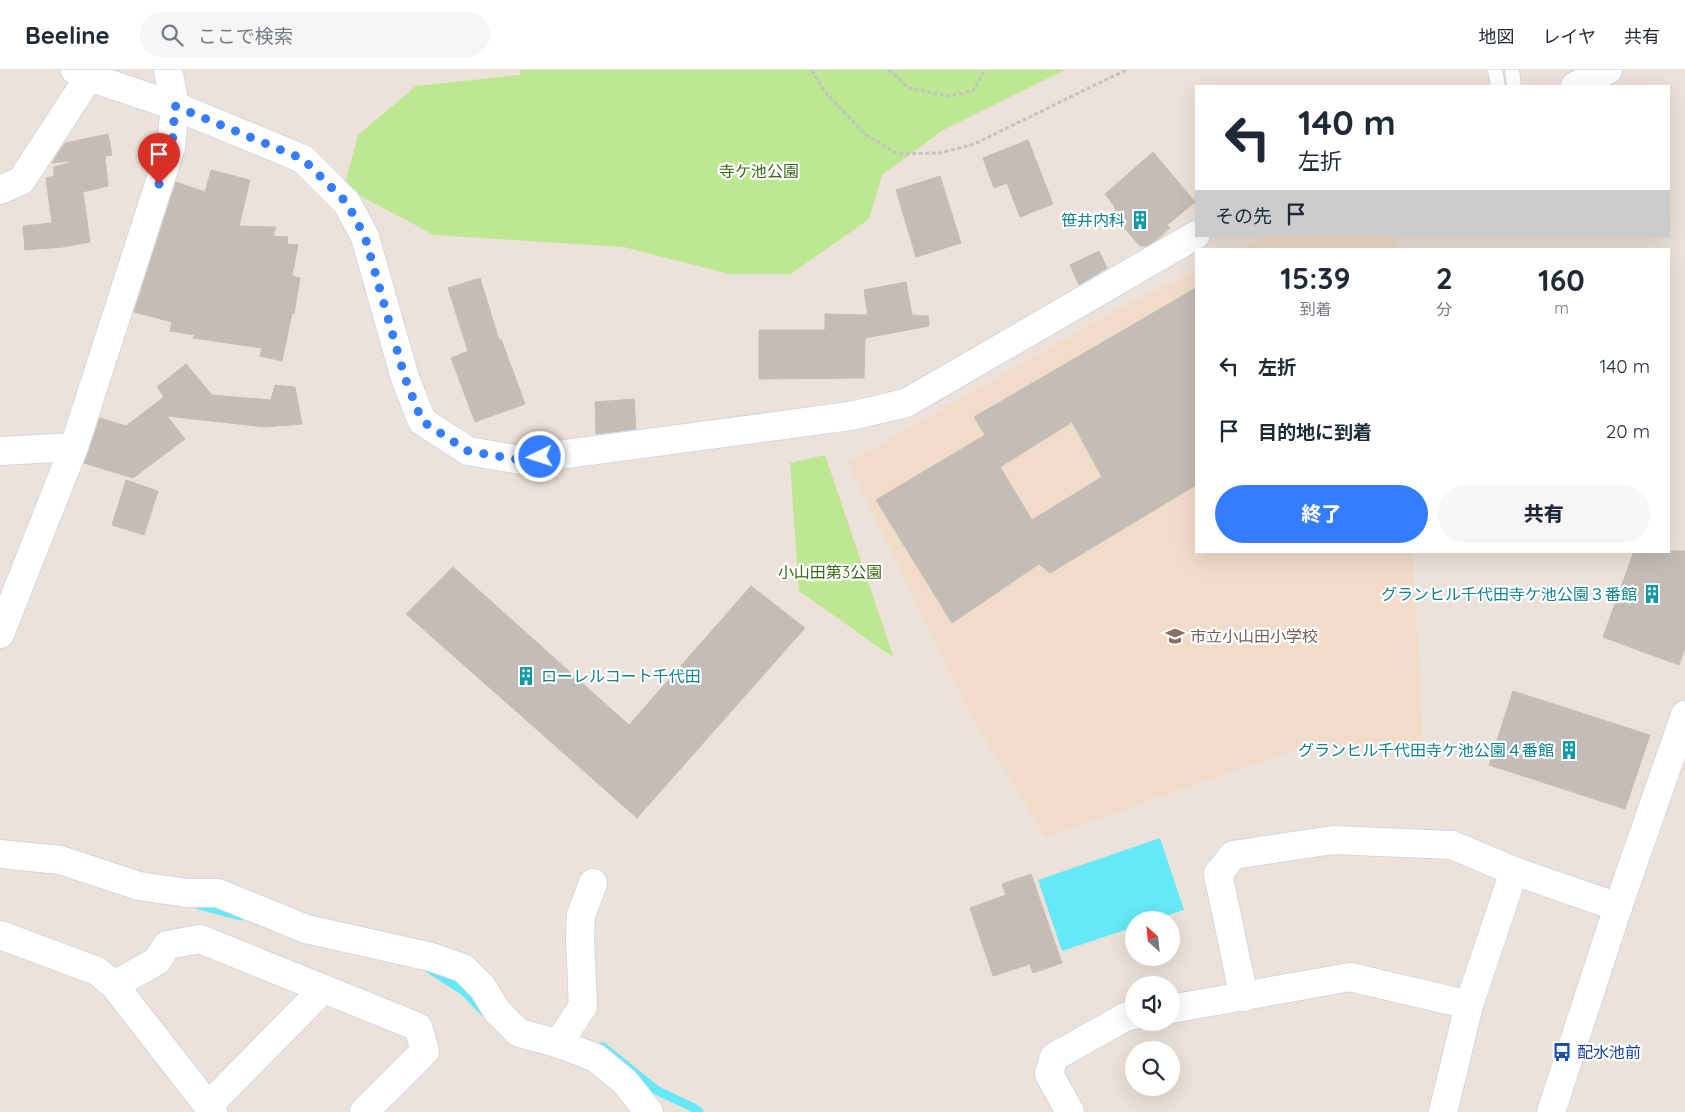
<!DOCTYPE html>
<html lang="ja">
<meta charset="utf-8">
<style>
:root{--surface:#fff;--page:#f6f6f7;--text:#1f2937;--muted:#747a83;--line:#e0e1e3;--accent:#357dff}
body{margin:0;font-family:Quicksand,"Noto Sans JP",sans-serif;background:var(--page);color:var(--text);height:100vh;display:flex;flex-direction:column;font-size:19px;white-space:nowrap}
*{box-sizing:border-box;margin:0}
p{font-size:16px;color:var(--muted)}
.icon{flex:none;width:28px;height:28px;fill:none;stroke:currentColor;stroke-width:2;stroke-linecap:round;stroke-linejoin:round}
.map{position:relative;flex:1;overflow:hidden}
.side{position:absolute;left:1195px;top:178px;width:475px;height:305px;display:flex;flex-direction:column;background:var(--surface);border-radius:0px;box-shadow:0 5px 20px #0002}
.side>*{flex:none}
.banner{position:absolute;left:1195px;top:15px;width:475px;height:152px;border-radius:0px;box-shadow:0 5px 20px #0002;background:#fff;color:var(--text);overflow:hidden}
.needle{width:32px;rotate:333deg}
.tools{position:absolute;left:1125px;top:841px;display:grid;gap:10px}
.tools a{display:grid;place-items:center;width:55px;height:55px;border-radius:50%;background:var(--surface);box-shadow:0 5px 20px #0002;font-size:25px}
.pin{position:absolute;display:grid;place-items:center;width:42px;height:42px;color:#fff;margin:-51px -21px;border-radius:50% 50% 50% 0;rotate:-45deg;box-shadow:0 0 5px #0007}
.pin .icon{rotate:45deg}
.me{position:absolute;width:55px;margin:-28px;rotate:266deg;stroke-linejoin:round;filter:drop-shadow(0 0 4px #0008)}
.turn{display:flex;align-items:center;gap:18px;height:105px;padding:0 20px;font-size:22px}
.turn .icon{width:65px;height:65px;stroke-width:2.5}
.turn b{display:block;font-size:35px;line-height:42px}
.then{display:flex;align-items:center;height:48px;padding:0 20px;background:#0003;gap:10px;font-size:19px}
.eta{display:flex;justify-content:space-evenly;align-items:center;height:85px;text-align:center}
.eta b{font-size:30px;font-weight:800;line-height:35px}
.primary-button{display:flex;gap:10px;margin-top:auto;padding:10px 20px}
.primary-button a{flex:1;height:58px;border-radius:30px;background:var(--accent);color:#fff;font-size:20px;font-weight:800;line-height:58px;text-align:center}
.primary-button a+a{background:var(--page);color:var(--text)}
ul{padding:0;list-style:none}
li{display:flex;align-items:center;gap:15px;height:65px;padding:0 20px}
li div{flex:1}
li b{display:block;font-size:19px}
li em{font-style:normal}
header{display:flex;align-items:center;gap:30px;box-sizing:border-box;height:70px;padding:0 25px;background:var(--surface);border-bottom:1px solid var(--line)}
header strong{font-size:24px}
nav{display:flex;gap:28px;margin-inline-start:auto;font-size:18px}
.search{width:350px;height:45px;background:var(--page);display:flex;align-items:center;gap:12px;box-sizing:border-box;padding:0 18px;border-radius:28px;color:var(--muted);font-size:19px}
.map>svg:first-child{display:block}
.education{fill:#f0dcc8}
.green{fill:#bee792}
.water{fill:#65e8f7}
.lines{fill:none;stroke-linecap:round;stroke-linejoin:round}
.stream{stroke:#65e8f7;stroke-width:9}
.building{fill:#c4bcb7;stroke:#c8bdb4;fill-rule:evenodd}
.lane-casing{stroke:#cfd7e4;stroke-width:16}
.street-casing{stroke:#cfd7e4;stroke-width:30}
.secondary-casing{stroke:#cfd7e4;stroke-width:30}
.path{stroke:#c3c3c3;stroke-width:3;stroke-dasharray:4 2.5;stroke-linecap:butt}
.lane{stroke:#fff;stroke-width:14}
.street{stroke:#fff;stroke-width:28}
.secondary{stroke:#fff;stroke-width:28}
.route{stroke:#357dff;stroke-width:9;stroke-dasharray:0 16.2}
.labels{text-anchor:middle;stroke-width:4.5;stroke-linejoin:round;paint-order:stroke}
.park-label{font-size:16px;fill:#356b15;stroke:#fff}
.culture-label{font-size:16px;fill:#0d838f;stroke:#fff;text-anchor:end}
.education-label{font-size:16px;fill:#785e54;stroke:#fff;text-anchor:start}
.transit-label{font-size:16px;fill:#164399;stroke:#fff;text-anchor:start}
</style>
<header>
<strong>Beeline</strong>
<div class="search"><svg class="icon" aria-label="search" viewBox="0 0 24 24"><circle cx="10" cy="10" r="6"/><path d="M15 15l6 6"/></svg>ここで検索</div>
<nav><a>地図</a><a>レイヤ</a><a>共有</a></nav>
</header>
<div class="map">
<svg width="1685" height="1042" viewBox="0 0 1685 1042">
<rect width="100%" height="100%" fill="#ede2da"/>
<path class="education" d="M1265,166H1396L1397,179H1240Z
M1196,201V481H1413L1423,673L1292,681L1046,767L974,651L848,393L1118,239Z"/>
<path class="green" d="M521,0H1065L943,60L882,105L869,149L791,204H729L624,177L434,165L344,117L358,65L416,16L520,5Z
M825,385L894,588L799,521L790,393Z"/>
<path class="water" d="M1160,768L1184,840L1153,850H1134V857L1062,881L1038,810Z"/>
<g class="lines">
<path class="stream" d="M199,835L240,846
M428,898L464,921L484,942
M603,977L656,1020L694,1038L699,1042"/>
</g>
<path class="building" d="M108,64L112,85L105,86L108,116L83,122L90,172L63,177L25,180L23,156L52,153L46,108L54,106V97L69,93V91L52,93L65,73Z
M1028,70L1053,134L1020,147L1007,113L994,118L983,88Z
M1153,82L1195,132L1167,155L1170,158L1155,171L1146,176H1140L1114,146L1115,137L1105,124Z
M211,100L250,110L239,156L276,157L273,166L288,167L287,174L298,175L292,206L300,208L294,244L292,243L282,291L260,286L262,278L193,268L195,265L170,261L172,252L134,242L176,112L205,122Z
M940,106L961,173L916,187L896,120Z
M1099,181L1107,198L1079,215L1070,195Z
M480,208L499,270L501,269L525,334L475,352L451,288L468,281L448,218Z
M906,212L912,245L928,246L929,256L865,268L864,308L759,309V260H825V244L868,245L864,220Z
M1196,218V415L1050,503L1039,494L952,553L876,430L985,365L974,347ZM1072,352L1102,407L1032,450L1000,397Z
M186,294L212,325L271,330L275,315L295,317L302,354L265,357L167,346L185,369L133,408L84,393L100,348L126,356L164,327L157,317Z
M634,329L636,359L596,364L595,332Z
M126,410L158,421L144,465L112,455Z
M1634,481H1685V578L1679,595L1603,567Z
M453,497L629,655L751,516L805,558L637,748L406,544Z
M1513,621L1650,665L1625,739L1489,695Z
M1031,804L1062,893L1033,903L1030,894L993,906L970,838L1006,825L1002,814Z"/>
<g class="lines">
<g class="lane-casing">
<path id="lane" d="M1495,0L1498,16
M1512,0L1514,16"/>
</g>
<g class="street-casing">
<path id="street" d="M0,120L21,111L89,7
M0,381L74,377
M0,564L74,377L171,77L175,36L168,0
M0,784L60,790L139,816L187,823H218L306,859L431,887L463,898L483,918L497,941L519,963L557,973L596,988L625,1012L649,1042
M0,865L97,901L114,915L213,1042
M114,915L157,891L167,875L200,869L418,957L425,981L364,1042
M1244,927L1218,804L1233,785L1333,770L1452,775L1514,801L1618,837
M1171,939L1350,907L1469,935
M557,973L566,962L583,936L580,867L581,845L593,813
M208,1036L323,919
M1070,1042L1049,1004L1054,987L1125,947L1134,945
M1443,1042L1469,935L1514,801"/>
</g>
<g class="secondary-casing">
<path id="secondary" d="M75,0L89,7L175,36L303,89L347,133L365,167L405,308L422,351L468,381L521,390L850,346L906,333L1196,165
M1575,16L1608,0
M1551,1042L1618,837L1685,645"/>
</g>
<path class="path" d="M812,0L824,21L866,65L898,84L940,83L974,74L1126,0
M889,0L909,18L948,26L973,21L985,0"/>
<use href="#lane" class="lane"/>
<use href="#street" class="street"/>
<use href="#secondary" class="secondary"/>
</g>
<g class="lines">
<path class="route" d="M159,114L172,77L175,36L303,89L347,133L365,167L405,308L422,351L468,381L521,390L540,387"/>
</g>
<defs>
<g id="building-bare" transform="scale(1.5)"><path d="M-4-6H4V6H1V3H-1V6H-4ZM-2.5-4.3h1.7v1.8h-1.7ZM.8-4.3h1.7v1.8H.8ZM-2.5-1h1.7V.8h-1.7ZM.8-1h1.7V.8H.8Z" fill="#0f9aa8" stroke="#fff" stroke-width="2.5" paint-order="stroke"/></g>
<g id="school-bare" transform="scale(1.5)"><path d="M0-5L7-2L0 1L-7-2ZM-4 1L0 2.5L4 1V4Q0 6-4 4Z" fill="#8d6e63" stroke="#fff" stroke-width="2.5" paint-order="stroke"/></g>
<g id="bus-bare" transform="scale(1.5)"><path d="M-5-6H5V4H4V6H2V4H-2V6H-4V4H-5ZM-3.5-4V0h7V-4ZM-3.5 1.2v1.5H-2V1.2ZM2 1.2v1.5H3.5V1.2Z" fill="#1a4fb4" stroke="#fff" stroke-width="2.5" paint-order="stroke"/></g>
</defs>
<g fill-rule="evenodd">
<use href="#building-bare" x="1140" y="150"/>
<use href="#building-bare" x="1652" y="524"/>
<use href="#school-bare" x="1175" y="566"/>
<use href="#building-bare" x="526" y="606"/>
<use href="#building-bare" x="1569" y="680"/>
<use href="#bus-bare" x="1562" y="982"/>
</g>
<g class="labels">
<g class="park-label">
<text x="759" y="107">寺ケ池公園</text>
<text x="830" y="508">小山田第3公園</text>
</g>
<g class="culture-label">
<text x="1125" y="156">笹井内科</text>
<text x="1637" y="530">グランヒル千代田寺ケ池公園３番館</text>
<text x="541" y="612" text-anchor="start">ローレルコート千代田</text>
<text x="1554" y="686">グランヒル千代田寺ケ池公園４番館</text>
</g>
<g class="education-label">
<text x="1190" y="572">市立小山田小学校</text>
</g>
<g class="transit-label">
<text x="1577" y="988">配水池前</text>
</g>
</g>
</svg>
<div class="tools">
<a><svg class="needle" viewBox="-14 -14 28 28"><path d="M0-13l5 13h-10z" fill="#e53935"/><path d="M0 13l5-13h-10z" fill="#747a83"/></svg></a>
<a><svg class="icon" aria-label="sound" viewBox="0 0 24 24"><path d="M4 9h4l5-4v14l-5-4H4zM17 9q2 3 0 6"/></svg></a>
<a><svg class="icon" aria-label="search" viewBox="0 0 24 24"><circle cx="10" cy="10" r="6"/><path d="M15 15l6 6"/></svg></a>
</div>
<div class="pin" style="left:159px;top:114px;background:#d93025"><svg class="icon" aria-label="arrive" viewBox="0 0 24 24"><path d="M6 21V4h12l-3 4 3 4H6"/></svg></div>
<svg class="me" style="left:540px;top:387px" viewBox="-20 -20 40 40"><circle r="17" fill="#357dff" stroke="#fff" stroke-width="3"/><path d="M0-11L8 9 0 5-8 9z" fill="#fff"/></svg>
<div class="banner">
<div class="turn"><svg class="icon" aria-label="left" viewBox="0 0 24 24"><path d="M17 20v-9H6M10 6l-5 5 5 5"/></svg><div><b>140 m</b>左折</div></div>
<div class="then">その先<svg class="icon" aria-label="arrive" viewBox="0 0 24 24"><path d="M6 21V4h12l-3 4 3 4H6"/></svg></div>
</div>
<section class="side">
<div class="eta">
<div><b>15:39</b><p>到着</p></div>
<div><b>2</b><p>分</p></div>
<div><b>160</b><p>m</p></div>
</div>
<ul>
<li><svg class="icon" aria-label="left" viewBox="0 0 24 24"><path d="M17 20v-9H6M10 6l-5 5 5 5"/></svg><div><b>左折</b></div><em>140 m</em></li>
<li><svg class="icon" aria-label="arrive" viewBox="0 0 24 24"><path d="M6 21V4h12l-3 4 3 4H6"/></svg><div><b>目的地に到着</b></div><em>20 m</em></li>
</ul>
<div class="primary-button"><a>終了</a><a>共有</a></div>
</section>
</div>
